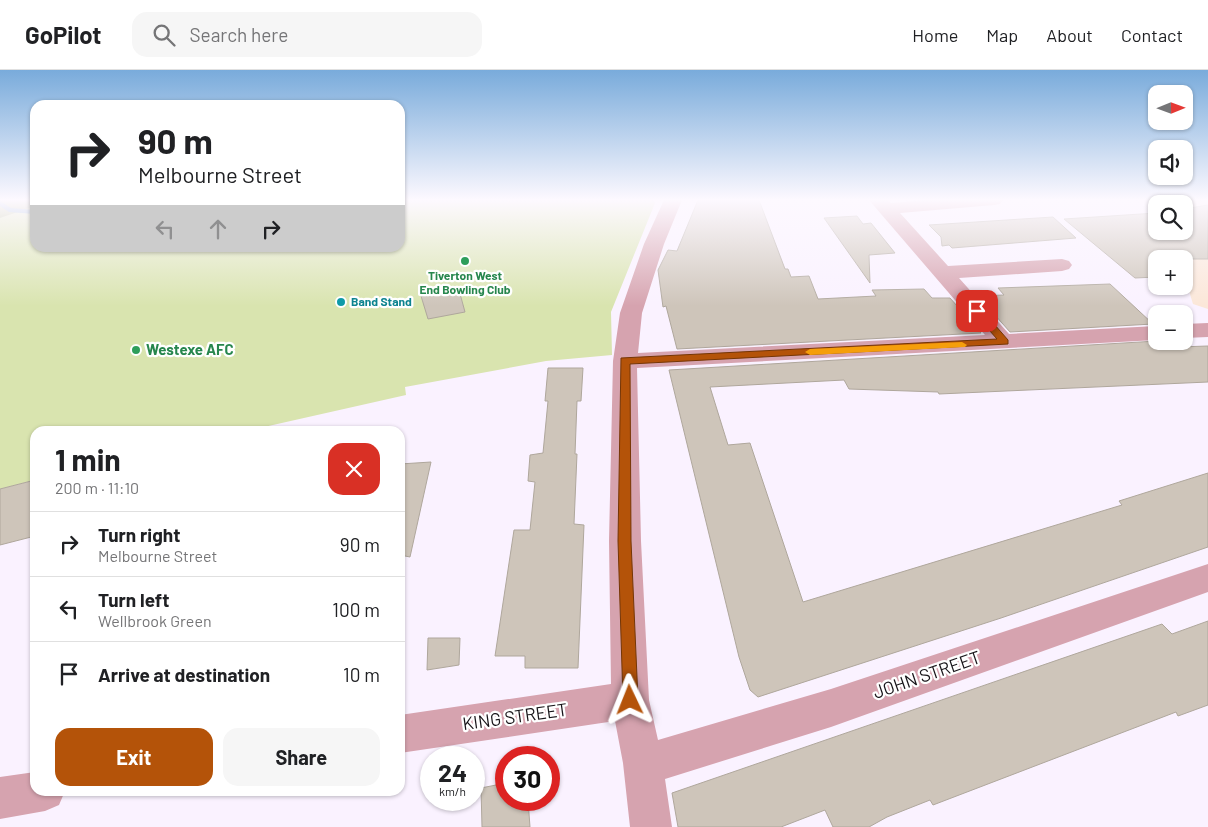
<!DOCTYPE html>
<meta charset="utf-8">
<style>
:root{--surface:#fff;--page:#f6f6f6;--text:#202124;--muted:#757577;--line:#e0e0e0;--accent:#b45309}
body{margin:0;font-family:Barlow,sans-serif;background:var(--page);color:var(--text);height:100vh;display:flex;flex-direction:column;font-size:19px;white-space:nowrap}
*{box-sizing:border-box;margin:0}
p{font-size:16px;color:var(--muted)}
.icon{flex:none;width:28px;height:28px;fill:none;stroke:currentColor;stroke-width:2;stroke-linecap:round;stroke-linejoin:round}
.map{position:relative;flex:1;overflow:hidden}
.details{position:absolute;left:30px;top:356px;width:375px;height:370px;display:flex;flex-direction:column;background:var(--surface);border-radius:15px;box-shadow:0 1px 4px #0004}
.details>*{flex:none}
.hud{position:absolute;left:30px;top:30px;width:375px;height:152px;border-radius:15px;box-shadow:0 1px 4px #0004;background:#fff;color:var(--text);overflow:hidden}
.needle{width:32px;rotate:89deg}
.fabs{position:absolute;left:1148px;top:15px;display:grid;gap:10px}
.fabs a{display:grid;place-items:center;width:45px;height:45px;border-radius:10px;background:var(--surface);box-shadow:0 1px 4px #0004;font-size:25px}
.speed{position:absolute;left:420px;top:676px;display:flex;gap:10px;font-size:25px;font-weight:700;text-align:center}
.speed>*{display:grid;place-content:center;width:65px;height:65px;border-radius:50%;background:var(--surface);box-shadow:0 1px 4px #0004;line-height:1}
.speed small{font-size:12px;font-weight:400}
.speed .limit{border:8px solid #d22;background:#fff;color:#111}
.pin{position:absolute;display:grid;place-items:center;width:42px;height:42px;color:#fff;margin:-21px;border-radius:10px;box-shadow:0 2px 8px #0006}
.me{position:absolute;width:55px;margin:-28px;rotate:358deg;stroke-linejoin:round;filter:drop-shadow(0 0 4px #0008)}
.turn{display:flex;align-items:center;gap:18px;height:105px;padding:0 25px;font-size:22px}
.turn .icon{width:65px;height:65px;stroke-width:2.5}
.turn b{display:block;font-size:35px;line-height:42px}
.lanes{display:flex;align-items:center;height:48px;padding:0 25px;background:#0003;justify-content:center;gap:25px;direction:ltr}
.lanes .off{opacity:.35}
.round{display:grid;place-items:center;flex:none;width:52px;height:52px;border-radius:15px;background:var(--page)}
.summary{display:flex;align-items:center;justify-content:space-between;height:85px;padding:0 25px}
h1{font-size:30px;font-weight:700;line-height:38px}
.cta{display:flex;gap:10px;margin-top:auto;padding:10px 25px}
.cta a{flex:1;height:58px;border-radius:15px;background:var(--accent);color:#fff;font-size:20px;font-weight:700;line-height:58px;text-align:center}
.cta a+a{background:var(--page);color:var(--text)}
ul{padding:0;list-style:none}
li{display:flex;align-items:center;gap:15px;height:65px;padding:0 25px;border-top:1px solid var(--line)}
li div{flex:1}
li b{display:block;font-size:19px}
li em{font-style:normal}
header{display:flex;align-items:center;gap:30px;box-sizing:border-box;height:70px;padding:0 25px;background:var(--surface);border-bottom:1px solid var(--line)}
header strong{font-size:24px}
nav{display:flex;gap:28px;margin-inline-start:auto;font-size:18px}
.search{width:350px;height:45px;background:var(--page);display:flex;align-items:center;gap:12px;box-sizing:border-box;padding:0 18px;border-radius:15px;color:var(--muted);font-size:19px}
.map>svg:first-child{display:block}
.education{fill:#fbe7d8}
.green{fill:#d9e4af}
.forest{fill:#aeb981}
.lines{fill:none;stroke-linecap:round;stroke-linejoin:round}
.stream{fill:#739dc7;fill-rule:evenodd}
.building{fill:#cec5ba;stroke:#afa79c}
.street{fill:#d6a3af;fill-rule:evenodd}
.route{fill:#b45309;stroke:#753606}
.slow{fill:#f59e0b}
.leisure-dot{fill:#2e9e5b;stroke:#fff;stroke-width:2}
.culture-dot{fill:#0f9aa8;stroke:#fff;stroke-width:2}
.labels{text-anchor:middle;stroke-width:4.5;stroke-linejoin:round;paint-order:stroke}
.far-leisure-label{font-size:12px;font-weight:bold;fill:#27864d;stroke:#fff}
.far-culture-label{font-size:12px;font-weight:bold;fill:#0d838f;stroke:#fff;text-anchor:start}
.leisure-label{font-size:15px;font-weight:bold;fill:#27864d;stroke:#fff;text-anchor:start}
.near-street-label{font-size:18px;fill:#171418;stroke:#fff}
</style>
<header>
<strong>GoPilot</strong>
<div class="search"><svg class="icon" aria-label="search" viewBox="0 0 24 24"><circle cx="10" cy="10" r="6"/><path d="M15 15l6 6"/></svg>Search here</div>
<nav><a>Home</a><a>Map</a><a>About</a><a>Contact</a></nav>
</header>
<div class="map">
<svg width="1208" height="757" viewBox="0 0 1208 757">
<rect width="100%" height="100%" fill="#faf2ff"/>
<path class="education" d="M1160,130H1208V239L1193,234L1184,204V134H1160Z"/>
<path class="green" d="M0,130H35V178H400V130H653L655,133L611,242L612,285L546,291L405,317L406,325L246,361H35V410L0,419Z"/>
<path class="forest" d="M0,130H35V136L0,148Z"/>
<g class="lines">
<path class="stream" d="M0,131L11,138L35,140V144L9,142L0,136Z"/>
</g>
<path class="building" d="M698,130H759L785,199H788L791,207L809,206L818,229L876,226L872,220L924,219L932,228H950L981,263L677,279L666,236L663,237L658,200L668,180L677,181Z
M1208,135V189H1156V207L1135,208L1064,149L1156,143V161H1184V139Z
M857,146L863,154L871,153L895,183L869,185L870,213L824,148Z
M1053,147L1076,168L952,178L949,175L942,176L941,167L929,155Z
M1110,214L1153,254L1010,262L978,226L1004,225L998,218Z
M459,220L465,242L428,249L421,226Z
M1157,271H1171L1178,277L1208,276V312L939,324L938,322L849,319L844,310L710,317L728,375L750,373L803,532L1122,435L1119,431L1208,403V477L1001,548L758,627L750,620L739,587L669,300Z
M548,298H583L581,331H577L575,384H577L574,454L584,455L578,598H525V586H495L514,460H530L535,412L528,411L530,385L543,383L548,331H545Z
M431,392L410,487L400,485V394Z
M35,410V466L0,475V419Z
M1208,551V635L1178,646L1176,642L933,735L930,730L887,747L869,757H833L825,740L781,757H678L672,723L1162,554L1172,564Z
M428,568H460L459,595L427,600Z
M506,713V730H528L530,757H482L481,718Z"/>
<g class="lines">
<path class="street" d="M664,130H682L664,174L642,243L638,283L985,265L869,130H888L891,133L926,130H1003L1000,134L994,135L900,143L948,196L1062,189L1069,191L1072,195L1069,199L1062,201L959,208L1009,264L1156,256V270L637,298L641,471L649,630L658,670L831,619L1208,494V522L831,657L665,709L672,757H630L623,693L615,651L400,683V645L611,614L609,471L613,291L620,243L644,174Z
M1208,253V267L1184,268V254Z
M35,702V721H65L59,735L45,741L0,749V707Z"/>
</g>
<linearGradient id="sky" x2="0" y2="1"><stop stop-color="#79abdb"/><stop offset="0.55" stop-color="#fdf9ff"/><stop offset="1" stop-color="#fdf9ff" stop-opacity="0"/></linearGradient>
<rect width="1208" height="236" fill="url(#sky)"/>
<path class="route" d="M974,239H981L1008,270V274L630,294L631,471L638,630L636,635L630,637L625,635L623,630L618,471L621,288L997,269L974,243Z"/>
<path class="slow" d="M962,272L967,275L965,277L810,285L805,282L810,279Z"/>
<g class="leisure-dot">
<circle cx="465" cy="191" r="5"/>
<circle cx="136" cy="280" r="5"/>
</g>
<circle class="culture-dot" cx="341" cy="232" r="5"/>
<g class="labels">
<g class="far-leisure-label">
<text x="465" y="210">Tiverton West<tspan x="465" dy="14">End Bowling Club</tspan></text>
</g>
<g class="far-culture-label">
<text x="351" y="236">Band Stand</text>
</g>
<g class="leisure-label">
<text x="146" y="285">Westexe AFC</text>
</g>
<g class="near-street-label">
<text transform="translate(927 605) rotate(-19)" y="6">JOHN STREET</text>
<text transform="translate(515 647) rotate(-8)" y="6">KING STREET</text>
</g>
</g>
</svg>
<div class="fabs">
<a><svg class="needle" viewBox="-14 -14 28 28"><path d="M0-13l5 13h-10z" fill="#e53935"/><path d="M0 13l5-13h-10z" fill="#757577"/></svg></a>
<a><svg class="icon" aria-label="sound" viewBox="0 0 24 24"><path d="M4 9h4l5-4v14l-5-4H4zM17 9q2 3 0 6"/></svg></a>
<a><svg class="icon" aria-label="search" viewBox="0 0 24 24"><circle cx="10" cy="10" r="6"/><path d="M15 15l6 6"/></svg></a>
<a>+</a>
<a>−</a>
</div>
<div class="speed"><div>24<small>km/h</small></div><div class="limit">30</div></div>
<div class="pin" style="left:977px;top:241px;background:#d93025"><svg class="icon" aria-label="arrive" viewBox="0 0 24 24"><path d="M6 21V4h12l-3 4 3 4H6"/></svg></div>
<svg class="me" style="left:630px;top:630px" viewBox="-20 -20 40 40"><path d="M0-17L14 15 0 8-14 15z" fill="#b45309" stroke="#fff" stroke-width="4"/></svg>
<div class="hud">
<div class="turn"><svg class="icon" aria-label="right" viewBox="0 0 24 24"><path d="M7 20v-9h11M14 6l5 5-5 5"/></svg><div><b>90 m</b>Melbourne Street</div></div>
<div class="lanes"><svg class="icon off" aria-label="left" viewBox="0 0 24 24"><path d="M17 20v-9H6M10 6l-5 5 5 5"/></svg><svg class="icon off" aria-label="ahead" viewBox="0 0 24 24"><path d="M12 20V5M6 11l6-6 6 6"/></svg><svg class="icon" aria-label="right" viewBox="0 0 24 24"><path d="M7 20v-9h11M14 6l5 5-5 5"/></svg></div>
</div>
<section class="details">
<div class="summary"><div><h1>1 min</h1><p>200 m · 11:10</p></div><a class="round" style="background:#d93025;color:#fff"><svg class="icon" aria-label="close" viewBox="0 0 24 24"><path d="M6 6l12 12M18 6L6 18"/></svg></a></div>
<ul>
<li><svg class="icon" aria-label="right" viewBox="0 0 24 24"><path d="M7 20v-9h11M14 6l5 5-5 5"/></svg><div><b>Turn right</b><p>Melbourne Street</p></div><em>90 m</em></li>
<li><svg class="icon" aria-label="left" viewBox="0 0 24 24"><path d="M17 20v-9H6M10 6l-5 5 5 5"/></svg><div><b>Turn left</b><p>Wellbrook Green</p></div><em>100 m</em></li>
<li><svg class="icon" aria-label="arrive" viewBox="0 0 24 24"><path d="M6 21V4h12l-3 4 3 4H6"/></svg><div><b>Arrive at destination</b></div><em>10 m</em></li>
</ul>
<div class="cta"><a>Exit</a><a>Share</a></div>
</section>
</div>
